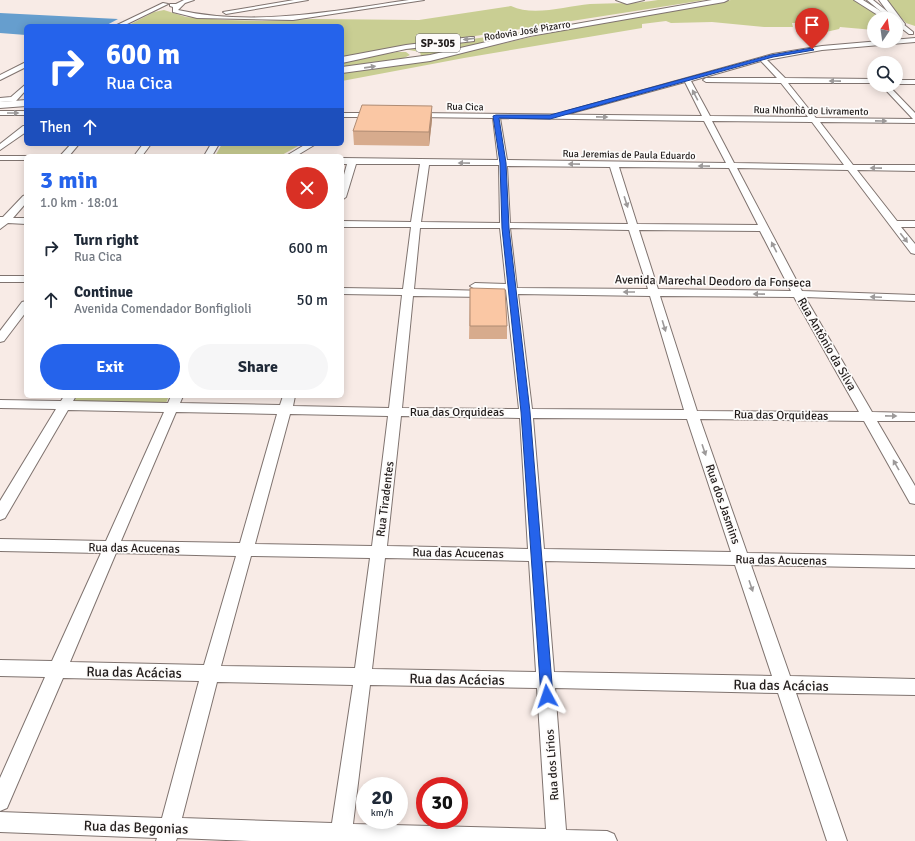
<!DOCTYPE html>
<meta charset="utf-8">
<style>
:root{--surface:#fff;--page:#f6f6f7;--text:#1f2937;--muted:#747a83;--accent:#2563eb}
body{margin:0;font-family:Signika,sans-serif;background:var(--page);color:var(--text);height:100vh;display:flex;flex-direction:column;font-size:15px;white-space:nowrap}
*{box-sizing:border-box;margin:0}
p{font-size:13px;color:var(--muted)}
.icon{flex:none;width:22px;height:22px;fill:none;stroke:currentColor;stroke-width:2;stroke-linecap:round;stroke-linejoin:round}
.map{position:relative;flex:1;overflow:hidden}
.side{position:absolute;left:24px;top:154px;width:320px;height:244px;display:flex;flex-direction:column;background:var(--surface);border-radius:6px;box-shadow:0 2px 10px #0003}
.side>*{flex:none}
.guide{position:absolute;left:24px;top:24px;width:320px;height:122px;border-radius:6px;box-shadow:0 2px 10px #0003;background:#2563eb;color:#fff;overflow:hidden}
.needle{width:26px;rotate:13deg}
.buttons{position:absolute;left:867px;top:12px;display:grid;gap:8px}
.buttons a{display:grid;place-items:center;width:36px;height:36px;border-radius:50%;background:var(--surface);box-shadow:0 2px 10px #0003;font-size:20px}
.speed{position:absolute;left:356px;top:777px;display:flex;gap:8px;font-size:20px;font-weight:700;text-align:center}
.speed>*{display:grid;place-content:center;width:52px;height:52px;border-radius:50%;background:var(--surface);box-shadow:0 2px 10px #0003;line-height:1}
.speed small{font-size:10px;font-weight:400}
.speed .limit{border:6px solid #d22;background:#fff;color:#111}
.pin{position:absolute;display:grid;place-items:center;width:34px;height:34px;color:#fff;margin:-41px -17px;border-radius:50% 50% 50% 0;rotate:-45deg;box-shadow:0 0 4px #0007}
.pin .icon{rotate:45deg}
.me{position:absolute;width:44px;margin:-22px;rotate:355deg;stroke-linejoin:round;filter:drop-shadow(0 0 3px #0008)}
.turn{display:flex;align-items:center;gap:14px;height:84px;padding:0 16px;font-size:18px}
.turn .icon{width:52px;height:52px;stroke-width:2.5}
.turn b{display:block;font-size:28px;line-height:34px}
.then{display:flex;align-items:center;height:38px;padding:0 16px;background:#0003;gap:8px;font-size:15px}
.round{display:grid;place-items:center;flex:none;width:42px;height:42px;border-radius:21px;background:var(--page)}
.headline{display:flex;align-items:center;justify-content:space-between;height:68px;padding:0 16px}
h1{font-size:24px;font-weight:700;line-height:30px;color:var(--accent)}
.action{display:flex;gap:8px;margin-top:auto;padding:8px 16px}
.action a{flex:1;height:46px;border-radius:24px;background:var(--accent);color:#fff;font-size:16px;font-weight:700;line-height:46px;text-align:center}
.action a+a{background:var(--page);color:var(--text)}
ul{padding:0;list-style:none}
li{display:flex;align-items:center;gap:12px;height:52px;padding:0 16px}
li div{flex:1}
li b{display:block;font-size:15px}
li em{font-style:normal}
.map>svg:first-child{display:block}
.green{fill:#c9ce93}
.water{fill:#669ece}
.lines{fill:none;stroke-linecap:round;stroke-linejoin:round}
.minor-casing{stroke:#7f736f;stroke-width:2}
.major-casing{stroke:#7f736f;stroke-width:2}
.minor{fill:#fff;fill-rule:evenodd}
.major{fill:#fff;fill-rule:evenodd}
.wall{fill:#d7ab8d}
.shaded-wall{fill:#af8b73}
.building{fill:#fac7a4;stroke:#af8b73}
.oneway{fill:#9c9999}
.route{fill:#2563eb;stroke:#184099}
.labels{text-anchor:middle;stroke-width:3.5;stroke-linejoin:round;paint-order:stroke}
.far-street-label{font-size:10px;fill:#221d1c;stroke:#fdfbfa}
.shield{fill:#fdfbfa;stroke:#64605f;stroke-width:1}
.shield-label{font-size:11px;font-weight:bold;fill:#221d1c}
.street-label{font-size:12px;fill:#221d1c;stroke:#fdfbfa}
.near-street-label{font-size:14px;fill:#221d1c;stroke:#fdfbfa}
</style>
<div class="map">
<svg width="915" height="841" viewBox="0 0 915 841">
<rect width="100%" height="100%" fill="#f8ebe6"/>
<path class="green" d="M658,0H705L342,57V26H127L154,12L164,10L186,17L225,20L262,21L313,19L419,20L511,6C534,17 565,6 590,4C613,3 635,4 658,0Z
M731,0H856L886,19H874V30L840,27L839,29C828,32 817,34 807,28L809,25L803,23H792L793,27H764L712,22L671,23L666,21L642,24V28L464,58L342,81V72L431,60L544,34Z
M885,0H915V26L906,23Z
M534,30L419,58L421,56L420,52L404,49Z
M397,52H406L410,55L400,60L342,69V61Z
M222,144H302L280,156H215Z
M77,396H169L166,403L74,401Z"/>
<path class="water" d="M0,13L118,19L105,26H26V35L0,33Z"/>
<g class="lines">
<g class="minor-casing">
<path id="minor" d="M184,0H194L185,3L178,10C254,27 334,11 409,0H424L293,20L197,18L173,12V7L170,6V4H176Z
M294,0H308L226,14L223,12Z
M616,0H644L627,4Z
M867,0H873L913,32V34H909L896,24V19H890Z
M163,3L168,4L123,26H115Z
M915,38V42L822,50L767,60L785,78L874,79V83H788L816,118L913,119L881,85H888L915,113V123L820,122L853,165H915V171L857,170L897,221H915V227H901L915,244V254L911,253L848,170L737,168L802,291L915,295V301L805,297L872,412L915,413V421H877L915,486V504L910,503L864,421L700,419L747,553L915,556V568L751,565L790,676L915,679V695L796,693L847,841H827L778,693L555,688L566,830L607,831L614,834L617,841H251L177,838L176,841H156L157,838L0,832V812L162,818L199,681L63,678L7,808L0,811V778L45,677L0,676V660L52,661L101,553L0,551V539L106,541L164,412L68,410L5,518L0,520V501L56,409L0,408V400L61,401L64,396H76L73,401L168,403L171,396H183L180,403L280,405L283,396H295L293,406L389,408L402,295L342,294V288L403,289L411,227H342V221L411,222L420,164H356L346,197L342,200V182L347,164H342V158L498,160L493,118L415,117L411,115L415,113L702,116L685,82L568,114L564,112L773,54L822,46ZM761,61L777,78H706L703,80L706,82L781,83L808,117L710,116L691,81ZM500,118L704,121L726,163L507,160ZM712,121L812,122L844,165L734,163ZM429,165H499L500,223L421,222ZM507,166L610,167L628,224L510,223ZM619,167L729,168L758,225L637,224ZM420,228H500L506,284L475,283L470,286L475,289L506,290L519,409L402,408L413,296L486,297L491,294L486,291L414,289ZM510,228L629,230L648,289L517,288ZM639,230L760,231L791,291L658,289ZM518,294L650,296L684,410L532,409ZM660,296L794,297L859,412L697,411ZM176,412L277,414L240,543L121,541ZM290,414L388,416L372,546L255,544ZM401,416L520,418L528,549L387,546ZM533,418L687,419L731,552L544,549ZM116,553L236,556L204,665L70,662ZM251,556L370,558L355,668L221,666ZM385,558L529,561L536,672L372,669ZM545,561L735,565L772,676L554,672ZM217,682L353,685L332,823L182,818ZM370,685L537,688L546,829L353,824Z
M26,62V67L0,80V75Z
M896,80H915V84H896Z
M26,84V90L16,101L0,102V98L11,97Z
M0,111H26V115H0Z
M342,113H375L379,115L375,117H342Z
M23,126H26V132L0,150V144Z
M71,144H79L69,156H60Z
M143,144H151L142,156H134Z
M211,144H219L212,156H204Z
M306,144H316L296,156H286Z
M0,156H28H26V160H0Z
M26,195V203L13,218H26V224L8,223L0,229V217H3L23,196Z
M0,276H26V282H0Z
M26,301V312L4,341L0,342V331L22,302Z"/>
</g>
<g class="major-casing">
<path id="major" d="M712,0H728L724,2L530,36L430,61L342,73V67L430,55L530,32Z
M854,0H863L893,19H884Z
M879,0H887L905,24L904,26H898L896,19H893Z
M471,37H474V41L406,49L342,63V57L406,45Z
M26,100V106L0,108V102Z"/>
</g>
<use href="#minor" class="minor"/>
<use href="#major" class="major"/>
</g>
<path class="wall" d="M432,120L429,146L354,145L353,131Z
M470,288L507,326V339H469Z"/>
<path class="shaded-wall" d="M432,106V120L429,146V132Z"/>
<path class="building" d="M362,105L432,106L429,132L353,131Z
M470,288L505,289L507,326H470Z"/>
<defs><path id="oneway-solid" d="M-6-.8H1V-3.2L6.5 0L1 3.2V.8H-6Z"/></defs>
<g class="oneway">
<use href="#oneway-solid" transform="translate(469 39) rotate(173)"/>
<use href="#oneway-solid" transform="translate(370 67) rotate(-8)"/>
<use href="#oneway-solid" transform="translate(835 81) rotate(-179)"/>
<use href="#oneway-solid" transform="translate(695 95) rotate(-118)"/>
<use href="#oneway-solid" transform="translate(13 113)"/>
<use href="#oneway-solid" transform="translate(602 117) rotate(1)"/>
<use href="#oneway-solid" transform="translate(881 121) rotate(1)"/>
<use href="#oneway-solid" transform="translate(464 163) rotate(-179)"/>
<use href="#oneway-solid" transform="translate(574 164) rotate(-179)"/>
<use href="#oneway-solid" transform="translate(704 166) rotate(-179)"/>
<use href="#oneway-solid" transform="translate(876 168) rotate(-179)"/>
<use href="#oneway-solid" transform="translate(626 202) rotate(72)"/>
<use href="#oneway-solid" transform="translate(904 238) rotate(52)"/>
<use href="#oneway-solid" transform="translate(774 247) rotate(-117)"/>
<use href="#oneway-solid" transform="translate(629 292) rotate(-180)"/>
<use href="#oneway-solid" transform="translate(759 294) rotate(-179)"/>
<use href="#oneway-solid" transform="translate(876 297) rotate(-178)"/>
<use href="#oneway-solid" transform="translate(664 326) rotate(73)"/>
<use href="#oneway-solid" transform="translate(891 416) rotate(1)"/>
<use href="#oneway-solid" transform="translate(704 450) rotate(71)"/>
<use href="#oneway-solid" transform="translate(896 465) rotate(-120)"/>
<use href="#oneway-solid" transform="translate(751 586) rotate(71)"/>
</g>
<path class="route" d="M812,48L814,50L773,57L550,119L499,118L506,163L509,228L530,412L553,696L551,700L547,701L542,700L541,696L521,412L502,228L500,163L493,116L496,115H550L771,55Z"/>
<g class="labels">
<g class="far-street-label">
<text transform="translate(527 30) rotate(-9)" y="4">Rodovia José Pizarro</text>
<text transform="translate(465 106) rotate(1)" y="4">Rua Cica</text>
<text transform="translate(811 110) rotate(1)" y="4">Rua Nhonhô do Livramento</text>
<text transform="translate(629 154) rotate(1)" y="4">Rua Jeremias de Paula Eduardo</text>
</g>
<rect class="shield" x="416" y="34" width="44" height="18" rx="3"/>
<g class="shield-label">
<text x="438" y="47">SP-305</text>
</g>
<g class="street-label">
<text transform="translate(713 281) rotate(1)" y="4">Avenida Marechal Deodoro da Fonseca</text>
<text transform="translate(827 344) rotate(60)" y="4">Rua Antônio da Silva</text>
<text x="457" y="416">Rua das Orquideas</text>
<text transform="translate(781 415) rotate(1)" y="4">Rua das Orquideas</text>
<text transform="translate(385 499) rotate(-83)" y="4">Rua Tiradentes</text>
<text transform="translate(723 504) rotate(71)" y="4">Rua dos Jasmins</text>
<text transform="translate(134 548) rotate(1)" y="4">Rua das Acucenas</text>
<text transform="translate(458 553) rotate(1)" y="4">Rua das Acucenas</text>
<text transform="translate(781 560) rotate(1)" y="4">Rua das Acucenas</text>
<text transform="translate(552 765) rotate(-94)" y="4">Rua dos Lírios</text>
</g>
<g class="near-street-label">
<text transform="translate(134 672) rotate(1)" y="5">Rua das Acácias</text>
<text transform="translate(457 679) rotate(1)" y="5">Rua das Acácias</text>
<text transform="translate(781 685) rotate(1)" y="5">Rua das Acácias</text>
<text transform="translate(136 827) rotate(2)" y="5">Rua das Begonias</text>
</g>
</g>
</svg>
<div class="buttons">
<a><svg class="needle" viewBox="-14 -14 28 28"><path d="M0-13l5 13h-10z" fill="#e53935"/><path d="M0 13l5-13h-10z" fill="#747a83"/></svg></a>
<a><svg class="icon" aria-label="search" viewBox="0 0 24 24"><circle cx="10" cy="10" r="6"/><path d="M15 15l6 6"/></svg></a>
</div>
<div class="speed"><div>20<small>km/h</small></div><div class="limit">30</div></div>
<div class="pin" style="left:812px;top:49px;background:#d93025"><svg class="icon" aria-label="arrive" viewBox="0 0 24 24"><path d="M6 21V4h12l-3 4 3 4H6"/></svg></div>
<svg class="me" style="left:547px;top:696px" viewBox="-20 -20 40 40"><path d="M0-17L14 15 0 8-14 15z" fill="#2563eb" stroke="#fff" stroke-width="4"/></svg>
<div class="guide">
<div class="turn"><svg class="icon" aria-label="right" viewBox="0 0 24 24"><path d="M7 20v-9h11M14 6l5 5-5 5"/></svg><div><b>600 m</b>Rua Cica</div></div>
<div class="then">Then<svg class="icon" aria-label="ahead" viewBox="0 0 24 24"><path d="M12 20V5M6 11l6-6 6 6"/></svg></div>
</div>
<section class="side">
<div class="headline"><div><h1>3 min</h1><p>1.0 km · 18:01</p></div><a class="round" style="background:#d93025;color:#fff"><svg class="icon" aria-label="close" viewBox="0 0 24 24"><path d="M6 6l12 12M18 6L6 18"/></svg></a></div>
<ul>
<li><svg class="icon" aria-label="right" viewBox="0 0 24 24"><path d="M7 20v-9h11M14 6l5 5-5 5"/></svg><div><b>Turn right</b><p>Rua Cica</p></div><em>600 m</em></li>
<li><svg class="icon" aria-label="ahead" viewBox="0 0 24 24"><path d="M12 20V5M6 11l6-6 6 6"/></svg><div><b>Continue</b><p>Avenida Comendador Bonfiglioli</p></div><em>50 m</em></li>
</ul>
<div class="action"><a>Exit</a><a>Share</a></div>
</section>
</div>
